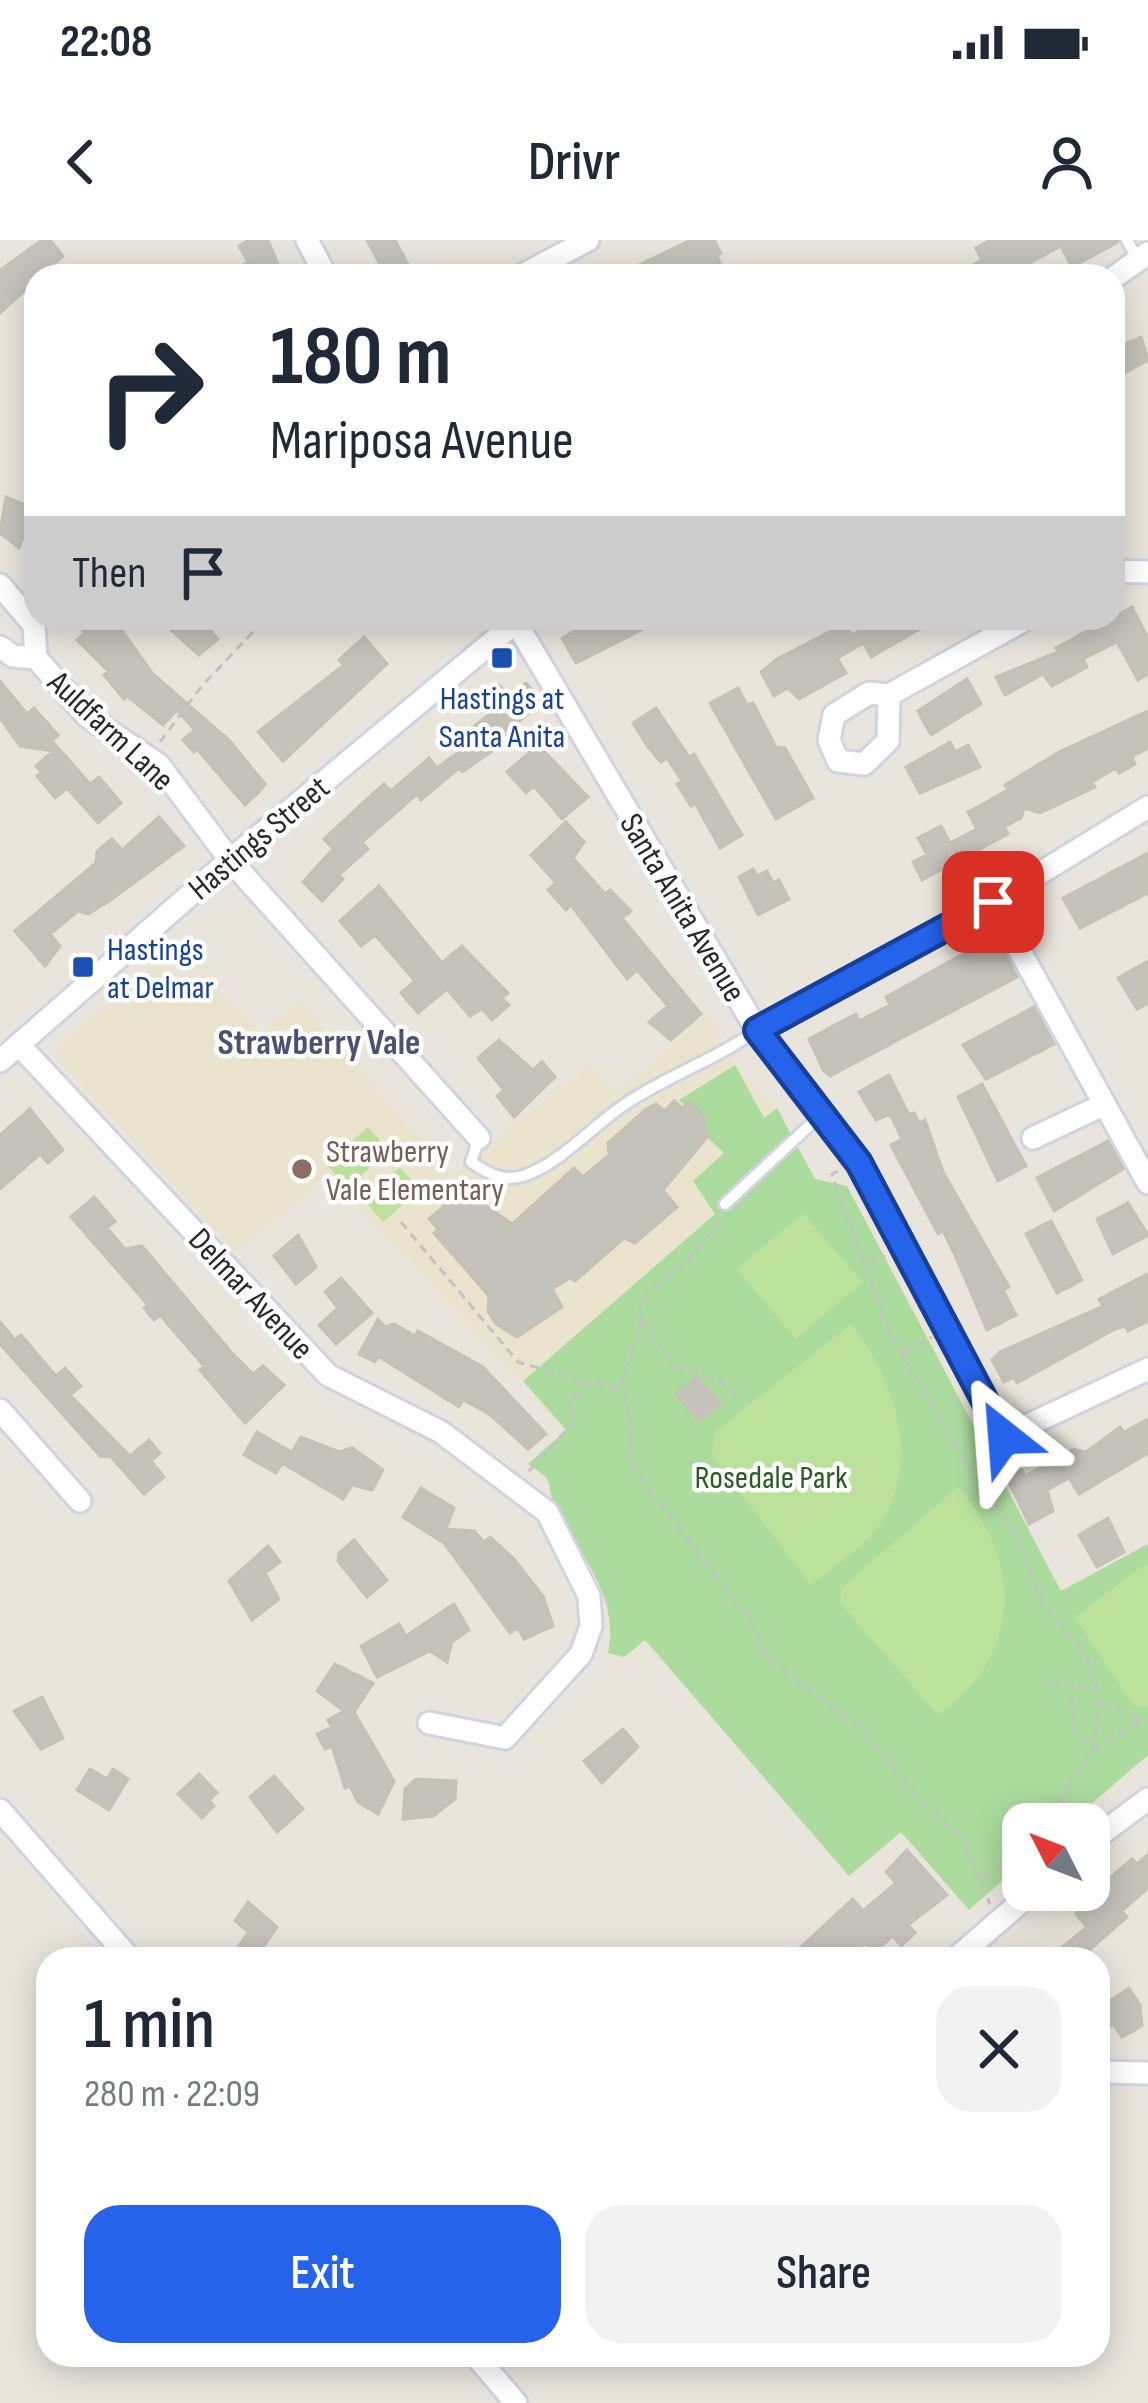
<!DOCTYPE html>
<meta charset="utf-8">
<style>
:root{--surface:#fff;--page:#f2f2f3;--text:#1f2937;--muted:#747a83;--accent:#2563eb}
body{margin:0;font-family:"Sofia Sans Condensed",sans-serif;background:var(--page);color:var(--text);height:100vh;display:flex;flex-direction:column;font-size:45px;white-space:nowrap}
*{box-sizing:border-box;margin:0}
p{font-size:39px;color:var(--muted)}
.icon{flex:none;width:66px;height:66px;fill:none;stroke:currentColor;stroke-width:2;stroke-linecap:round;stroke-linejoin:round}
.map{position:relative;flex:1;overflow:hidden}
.details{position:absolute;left:36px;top:1707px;width:1074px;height:420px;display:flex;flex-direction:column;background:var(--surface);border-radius:36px;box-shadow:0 6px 30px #0003}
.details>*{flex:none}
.hud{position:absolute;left:24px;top:24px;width:1101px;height:366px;border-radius:36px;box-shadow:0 6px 30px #0003;background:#fff;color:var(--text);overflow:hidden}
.needle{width:78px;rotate:312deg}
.buttons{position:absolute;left:1002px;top:1563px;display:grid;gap:24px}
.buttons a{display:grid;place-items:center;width:108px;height:108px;border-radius:24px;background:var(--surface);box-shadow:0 6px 30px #0003;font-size:60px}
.pin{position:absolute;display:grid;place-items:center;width:102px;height:102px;color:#fff;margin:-51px;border-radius:24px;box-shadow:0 6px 18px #0006}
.me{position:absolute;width:132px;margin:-66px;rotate:332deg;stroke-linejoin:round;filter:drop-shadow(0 0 9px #0008)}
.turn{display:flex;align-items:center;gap:42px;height:252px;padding:0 48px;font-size:54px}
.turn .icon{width:156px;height:156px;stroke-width:2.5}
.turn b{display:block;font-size:84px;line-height:102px}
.then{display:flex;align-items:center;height:114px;padding:0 48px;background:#0003;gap:24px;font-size:45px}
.round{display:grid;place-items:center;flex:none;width:126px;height:126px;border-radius:36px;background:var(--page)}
.head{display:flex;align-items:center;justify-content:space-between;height:204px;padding:0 48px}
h1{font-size:72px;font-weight:600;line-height:90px}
.button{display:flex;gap:24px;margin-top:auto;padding:24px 48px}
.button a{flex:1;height:138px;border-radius:36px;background:var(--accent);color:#fff;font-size:48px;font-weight:600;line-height:138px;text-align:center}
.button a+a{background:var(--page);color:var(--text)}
.status{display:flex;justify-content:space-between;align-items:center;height:84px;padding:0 60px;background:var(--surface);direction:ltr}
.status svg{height:33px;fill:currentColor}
header{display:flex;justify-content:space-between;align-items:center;height:156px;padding:0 48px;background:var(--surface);font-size:54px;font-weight:600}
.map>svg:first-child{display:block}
.education{fill:#eae3cd}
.green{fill:#acdb9e}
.pitch{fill:#bce19a}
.building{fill:#c5c2bb;stroke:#c5c1b6;stroke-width:3}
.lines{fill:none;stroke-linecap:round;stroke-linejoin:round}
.service-casing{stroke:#d1d3e0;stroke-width:16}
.minor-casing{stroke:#d1d3e0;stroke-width:27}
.path{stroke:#c3c3c3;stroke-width:3;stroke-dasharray:9 6;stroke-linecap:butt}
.service{stroke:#fff;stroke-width:10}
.minor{stroke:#fff;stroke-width:21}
.route-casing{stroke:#184099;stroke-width:30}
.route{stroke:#2563eb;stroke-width:21}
.transit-dot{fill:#1a4fb4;stroke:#fff;stroke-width:4.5}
.education-dot{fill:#8d6e63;stroke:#fff;stroke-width:4.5}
.labels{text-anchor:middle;stroke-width:9;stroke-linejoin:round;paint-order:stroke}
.transit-label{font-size:33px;fill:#164399;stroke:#fff}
.street-label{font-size:33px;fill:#292929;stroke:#fff}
.education-label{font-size:33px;fill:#785e54;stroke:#fff;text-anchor:start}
.park-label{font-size:33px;fill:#275e21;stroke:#fff}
.neighbourhood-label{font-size:36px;font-weight:bold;fill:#4e5174;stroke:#fff}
</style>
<div class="status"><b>22:08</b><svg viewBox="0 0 49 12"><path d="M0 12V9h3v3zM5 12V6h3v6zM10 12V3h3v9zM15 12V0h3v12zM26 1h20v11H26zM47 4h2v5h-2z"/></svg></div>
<header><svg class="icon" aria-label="back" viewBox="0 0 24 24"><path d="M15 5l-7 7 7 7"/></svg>Drivr<svg class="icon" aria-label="person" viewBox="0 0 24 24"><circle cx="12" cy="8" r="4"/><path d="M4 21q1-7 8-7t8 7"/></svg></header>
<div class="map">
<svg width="1148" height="2163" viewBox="0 0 1148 2163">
<rect width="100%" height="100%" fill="#eae5dc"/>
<path class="education" d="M158,720L178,743L209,746L262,792L299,761L453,936L591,824L615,855L708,773L735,826L777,868L693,941L715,974L523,1141L329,936L234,1012L52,813Z"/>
<path class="green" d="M735,825L764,878L777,868L815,939L847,946L1061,1351L1148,1304V1515L1068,1584H1023V1623L969,1670L901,1592L849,1636L645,1400L624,1417L608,1413C620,1353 578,1314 554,1265C550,1257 551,1247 547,1238L528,1224L566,1190L523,1141L715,974L693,941L724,913L696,887L701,879L679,860Z"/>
<path class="pitch" d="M368,887L389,911L347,948L326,924Z
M400,927L420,950L383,982L363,959Z
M803,973L862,1042L796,1099L737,1029Z
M851,1084C894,1137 922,1219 881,1283C865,1307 834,1326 811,1345L712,1216L715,1192Z
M958,1247C1023,1322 1023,1415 938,1475L840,1363L841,1348Z
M1148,1322V1467L1134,1466L1075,1377Z"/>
<path class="building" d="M42,0H50L63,16L0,73V30Z
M249,0H268L279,27L264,36H224L248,22L239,6Z
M367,0H395L414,36H386Z
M691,0H714L721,13L717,16L720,22L703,31L706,36H616Z
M990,0H1117L1118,2L1072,27L1061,6L1020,28L1025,36H952L982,20L976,8Z
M1141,97L1148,120L1117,137L1113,109Z
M6,257L35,269L19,308L0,293Z
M1132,367L1148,398V434L1138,440L1117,402L1083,419L1087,427L1052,446L1043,434L1005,455L996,437L1058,412L1056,408L1094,387L1088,378H1113Z
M72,378H113L153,434L230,501L265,544L259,552L245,565L197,509L194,512L183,500L195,490L177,470L163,485L127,456L124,459L104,435L108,431L77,400L85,393Z
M184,378L195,384L201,379L218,399L199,415L171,390Z
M616,378H665L576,423L562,398L597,379L600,386Z
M882,378H939L871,417L864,403L837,418L846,433L799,459L788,448L774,456L761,432L777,419L845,384L852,395Z
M364,397L387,424L283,521L258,492L344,425L339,420Z
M967,439L981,464L931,495L918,471Z
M0,441L27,474L34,468L58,495L52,501L90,544L99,537L121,563L98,583L67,548L55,558L37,536L42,532L36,526L53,511L20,506L0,478Z
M526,443L542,461L501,498L504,503L462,532L459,528L421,560L417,554L362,602L368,609L339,635L343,639L322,661L303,642L333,609L324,599L368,558L384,544L391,551L429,518L437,528L461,510L455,501L495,470L484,458L499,445L510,457Z
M738,448L747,465L753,463L776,507L785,508L813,558L776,579L710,463Z
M656,468L689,517L694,514L742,595L720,608L695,563L691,566L677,544L682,541L667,518L661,522L648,507L633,483Z
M1148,471V508L1132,517L1135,524L1119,533L1116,528L1092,542L1095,547L1040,573L1024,568L1021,578L1004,587L1008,594L922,640L913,622L927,615L918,598L941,586L950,603L977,589L968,572L1008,550L1005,545L1059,512Z
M950,502L955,512L968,505L980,527L920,553L906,527Z
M538,505L588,557L562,579L534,546L526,553L507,532Z
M159,577L184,606L112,659L88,674L78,671L50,694L60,706L45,726L15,691L96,623L97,611L112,599L122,610Z
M566,582L584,602L573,618L605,654L610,650L631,671L622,678L701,774L671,800L649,782L668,766L637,730L627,739L571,665L566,670L548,650L556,643L531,615Z
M1148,613V653L1080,688L1063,658Z
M753,629L757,636L767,631L773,643L779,640L789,659L758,675L739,637Z
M379,646L442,723L462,706L508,753L502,758L509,765L492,780L482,769L470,776L447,749L418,773L401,753L415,741L375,695L361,706L340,681Z
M995,696L1017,737L830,836L823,830L809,799L856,774L859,781L890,765L886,757Z
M1148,721V763L1137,769L1118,738Z
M1034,767L1054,804L986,839L963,805Z
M499,800L533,830L542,822L555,837L514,877L497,856L504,850L478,818Z
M889,835L909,875L914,873L919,883L925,880L943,932L1009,1047L1003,1050L1016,1075L987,1090L955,1015L943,991L938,994L891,905L902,899L890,874L876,880L859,852Z
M982,844L1026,926L998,941L958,857Z
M674,861L682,868L690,862L701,872L708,896L663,950L677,967L635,1003L624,998L575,1041L570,1038L552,1049L562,1067L517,1097L496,1084L488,1071L489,1056L434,993L438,989L429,979L463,950L512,984L574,928L583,937L609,915L608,903L646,869L656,864L665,871Z
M30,869L63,910L48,923L40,914L0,949V895Z
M1108,901L1123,929L1054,971L1037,938Z
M94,957L115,981L107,988L125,1009L142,1006L232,1113L253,1134L263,1126L284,1145L245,1183L200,1130L204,1126L160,1075L154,1080L144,1068L148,1065L71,977Z
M1128,963L1148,995L1113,1014L1097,979Z
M1051,981L1082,1040L1057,1053L1026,994Z
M298,995L316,1027L296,1044L274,1016Z
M1148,1034V1081L1128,1091L1125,1086L1115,1089L1017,1143L1014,1137L1004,1142L992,1120L1000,1112L1103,1066L1099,1059Z
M341,1038L372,1073L336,1104L319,1085L338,1068L325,1052Z
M378,1079L385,1087L394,1084L415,1096L418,1091L483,1127L546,1194L528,1209L489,1174L463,1160L459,1167L378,1116L375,1122L359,1114Z
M0,1082L15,1100L21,1095L56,1136L65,1128L81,1146L70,1155L130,1216L149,1200L160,1213L151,1221L164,1237L144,1254L111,1217L100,1216L0,1104Z
M696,1137L720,1163L699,1181L676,1155Z
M1148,1179V1213L1079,1254L1069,1238L1047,1250L1053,1271L1029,1284L1007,1238L1022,1230L1025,1236L1073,1209L1086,1212L1120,1187L1124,1192Z
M257,1192L292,1212L301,1197L339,1212L352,1208L383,1230L372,1250L352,1245L343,1259L282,1223L276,1233L244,1215Z
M421,1248L454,1268L446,1289L474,1291L484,1302L490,1297L513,1318L543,1356L553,1386L524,1399L518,1388L510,1393L444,1303L403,1277Z
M1108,1278L1124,1312L1097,1327L1079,1295Z
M354,1300L387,1340L367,1357L338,1321L339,1313Z
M268,1306L280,1322L265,1333L279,1359L252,1380L229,1341Z
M454,1364L469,1390L452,1402L447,1422L430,1411L377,1437L361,1406L399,1384L406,1396Z
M335,1424L373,1443L354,1472L394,1541L378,1574L358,1562L350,1546L345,1548L332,1506L325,1509L317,1494L332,1487L328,1480L344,1471L317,1451Z
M42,1457L63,1498L41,1509L14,1471Z
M623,1489L638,1507L602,1543L584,1521Z
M90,1529L107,1539L113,1529L128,1539L109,1570L77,1550Z
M199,1534L217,1553L209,1560L214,1566L202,1578L178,1554Z
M274,1536L303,1569L277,1592L250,1557Z
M416,1539L456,1541L455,1559L433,1576L403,1579L405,1549Z
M907,1610L947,1655L908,1685L915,1693L901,1706L893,1696L874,1713L865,1703L845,1719H788L853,1659L863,1671L896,1643L886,1632Z
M1148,1614V1648L1122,1671L1127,1677L1089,1710L1095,1719H1048L1087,1687L1076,1674L1088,1664L1085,1659L1132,1619L1137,1624Z
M248,1662L277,1687L255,1719L236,1710L249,1692L235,1681Z
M1129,1748L1140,1765L1142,1786L1122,1797L1113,1784L1098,1795V1769Z"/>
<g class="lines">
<g class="service-casing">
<path id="service" d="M1127,0L1138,20
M479,898L471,922C487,933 503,942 523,936C558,925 591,888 621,867C665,836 714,821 757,790
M725,964L824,872"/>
</g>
<g class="minor-casing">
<path id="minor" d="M307,0L326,36
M521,36L588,0
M1113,38L1148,13
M1113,331L1148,332
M0,345L34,385L36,418L87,476L159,525L230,620L479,898
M515,381L757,790L859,923L1003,1197L1148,1129
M0,407L13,416L36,418
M889,455L888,501L864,524L838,521L829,500L834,475L869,453L889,455L1028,378
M993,662L1148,943
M757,790L993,662L1148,567
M19,805L328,1135L441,1192L547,1272L589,1356L591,1386L581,1414L505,1498L429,1483
M0,821L230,620L521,378
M1033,898L1103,865
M0,1170L80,1261
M0,1570L130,1719
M1089,1603L1148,1559
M955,1719L1035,1650
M1098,1832L1148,1833
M475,2115L516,2163"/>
</g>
<path class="path" d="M160,502L201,447L266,378
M838,931L832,934L889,1091L960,1213L1018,1298L1042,1362L1086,1415L1095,1441L1099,1464L1093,1509L1045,1584
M721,979L694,1014L640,1060V1095L622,1137L631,1187L629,1223L752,1384L768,1419L862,1488L918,1558L962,1598L990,1664
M401,982L518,1122L589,1143
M867,1025L885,1016
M641,1078L674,1127L718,1140L740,1157
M903,1112L932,1097
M529,1231L573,1183L570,1163L582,1146L599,1143L623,1153
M982,1237L993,1213
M1050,1440L1096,1448
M1071,1456L1075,1491L1093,1509L1140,1482
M1101,1465L1148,1481
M982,1640L1023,1608"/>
<use href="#service" class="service"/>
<use href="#minor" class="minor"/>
</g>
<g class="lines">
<g class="route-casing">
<path id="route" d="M993,662L757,790L859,923L1004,1197"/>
</g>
<use href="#route" class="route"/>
</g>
<g class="transit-dot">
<rect x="490" y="406" width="24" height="24" rx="6"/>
<rect x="71" y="715" width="24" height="24" rx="6"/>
</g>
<circle class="education-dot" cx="302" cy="929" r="12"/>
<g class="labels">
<g class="transit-label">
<text x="502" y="469">Hastings at<tspan x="502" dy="38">Santa Anita</tspan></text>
<text x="107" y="720" text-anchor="start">Hastings<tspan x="107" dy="38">at Delmar</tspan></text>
</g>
<g class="street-label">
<text transform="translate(112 490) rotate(43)" y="12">Auldfarm Lane</text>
<text transform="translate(258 597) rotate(-40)" y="12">Hastings Street</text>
<text transform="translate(684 667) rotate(59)" y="12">Santa Anita Avenue</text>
<text transform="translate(252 1053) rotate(47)" y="12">Delmar Avenue</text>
</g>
<g class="education-label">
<text x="326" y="922">Strawberry<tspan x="326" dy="38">Vale Elementary</tspan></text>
</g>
<g class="park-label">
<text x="771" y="1248">Rosedale Park</text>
</g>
<g class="neighbourhood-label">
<text x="319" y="814">Strawberry Vale</text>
</g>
</g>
</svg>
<div class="buttons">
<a><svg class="needle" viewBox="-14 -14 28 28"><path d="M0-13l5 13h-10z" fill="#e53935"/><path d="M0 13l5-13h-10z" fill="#747a83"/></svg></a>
</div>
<div class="pin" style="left:993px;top:662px;background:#d93025"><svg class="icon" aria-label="arrive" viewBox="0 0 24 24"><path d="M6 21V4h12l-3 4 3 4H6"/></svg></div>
<svg class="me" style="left:1004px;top:1197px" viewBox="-20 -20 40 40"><path d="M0-17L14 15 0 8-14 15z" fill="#2563eb" stroke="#fff" stroke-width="4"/></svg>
<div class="hud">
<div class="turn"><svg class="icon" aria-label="right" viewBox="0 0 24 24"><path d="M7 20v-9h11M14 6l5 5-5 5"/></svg><div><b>180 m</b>Mariposa Avenue</div></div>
<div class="then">Then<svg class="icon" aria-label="arrive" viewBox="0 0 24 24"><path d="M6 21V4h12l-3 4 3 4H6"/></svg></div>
</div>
<section class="details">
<div class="head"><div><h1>1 min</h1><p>280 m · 22:09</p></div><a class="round"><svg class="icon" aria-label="close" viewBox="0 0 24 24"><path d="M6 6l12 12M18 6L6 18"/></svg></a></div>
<div class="button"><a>Exit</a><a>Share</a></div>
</section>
</div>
